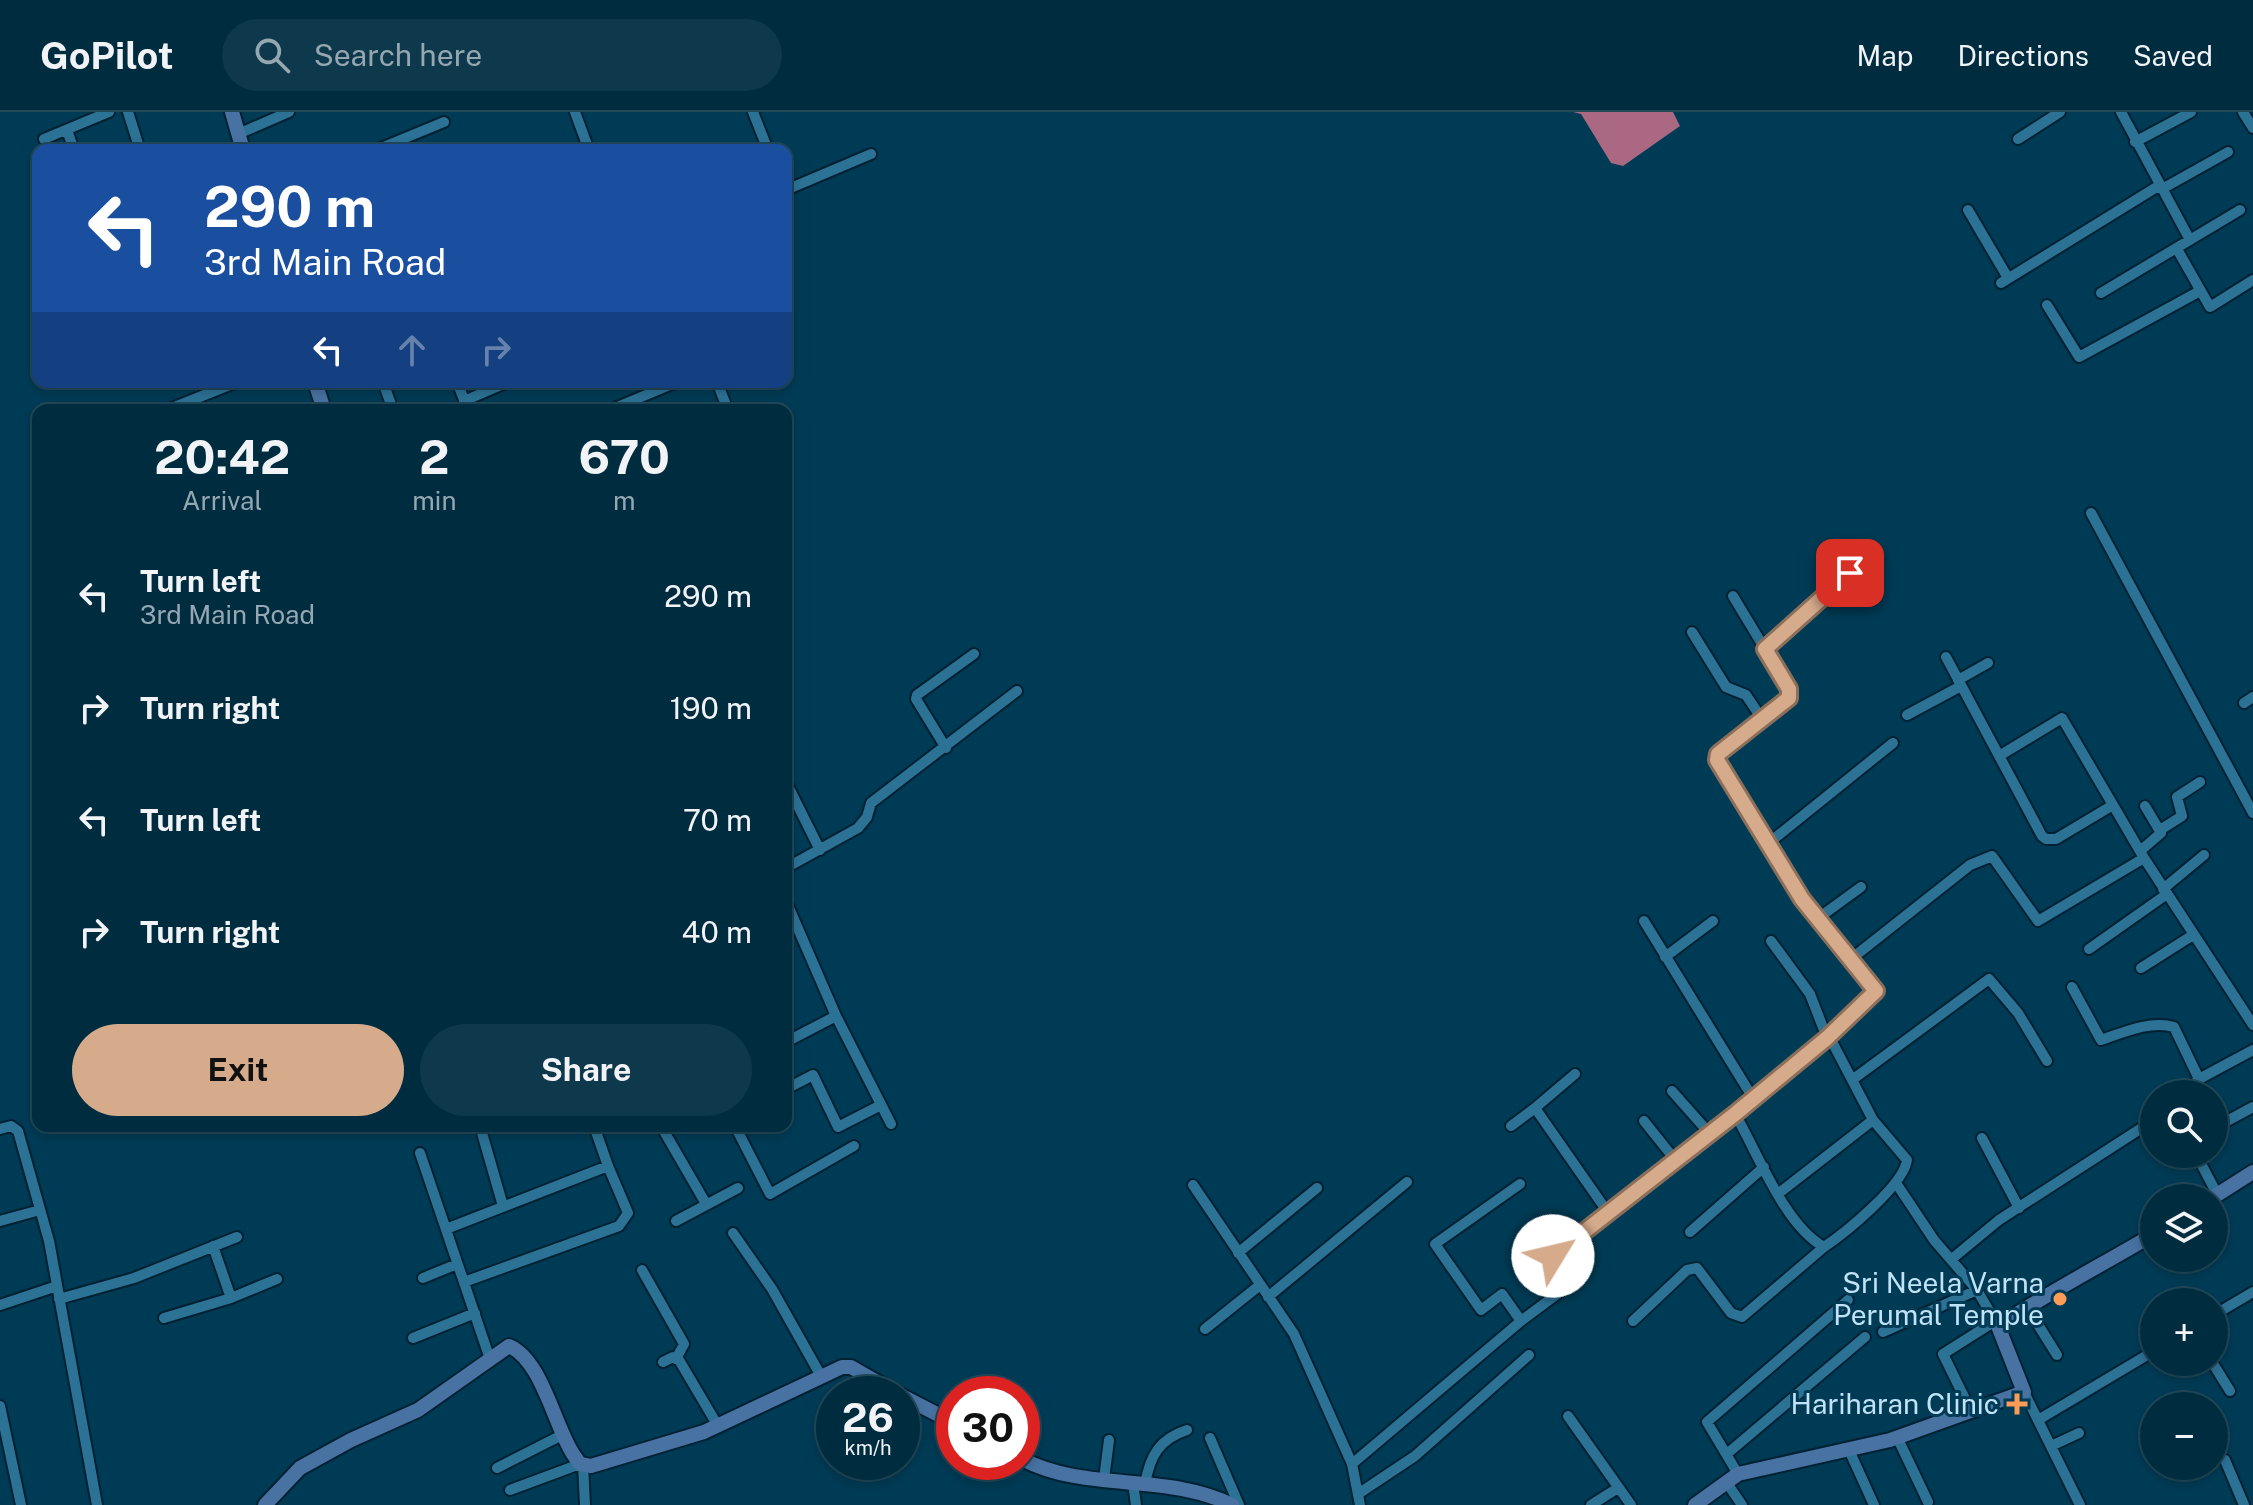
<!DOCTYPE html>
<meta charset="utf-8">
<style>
:root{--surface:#002c40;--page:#0e384b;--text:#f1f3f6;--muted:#95a7b1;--line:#224859;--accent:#d6ab8b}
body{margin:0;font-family:"Public Sans",sans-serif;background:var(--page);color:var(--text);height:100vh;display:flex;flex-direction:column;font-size:30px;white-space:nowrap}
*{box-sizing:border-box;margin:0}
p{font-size:26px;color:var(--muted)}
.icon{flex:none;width:44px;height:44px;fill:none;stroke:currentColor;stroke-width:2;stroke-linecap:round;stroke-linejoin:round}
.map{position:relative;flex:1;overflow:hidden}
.sheet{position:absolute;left:32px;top:292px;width:760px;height:728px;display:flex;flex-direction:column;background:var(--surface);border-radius:16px;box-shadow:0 4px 12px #0003,0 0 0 2px var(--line)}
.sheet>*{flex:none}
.hud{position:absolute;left:32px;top:32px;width:760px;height:244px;border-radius:16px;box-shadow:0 4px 12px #0003,0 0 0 2px var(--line);background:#1a4fa0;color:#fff;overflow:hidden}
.tools{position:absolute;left:2140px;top:968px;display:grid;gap:16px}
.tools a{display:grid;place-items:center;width:88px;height:88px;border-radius:50%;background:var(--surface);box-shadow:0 4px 12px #0003,0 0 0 2px var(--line);font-size:40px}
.speed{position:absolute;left:816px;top:1264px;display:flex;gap:16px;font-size:40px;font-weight:700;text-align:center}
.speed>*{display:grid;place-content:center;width:104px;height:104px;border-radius:50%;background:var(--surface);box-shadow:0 4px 12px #0003,0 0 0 2px var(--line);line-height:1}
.speed small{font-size:20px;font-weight:400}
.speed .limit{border:12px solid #d22;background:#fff;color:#111}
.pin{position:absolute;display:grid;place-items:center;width:68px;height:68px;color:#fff;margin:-34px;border-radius:16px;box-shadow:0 4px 12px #0006}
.me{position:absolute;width:88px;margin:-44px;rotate:54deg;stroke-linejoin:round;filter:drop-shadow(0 0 6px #0008)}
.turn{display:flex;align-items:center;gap:28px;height:168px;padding:0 40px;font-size:36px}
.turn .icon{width:104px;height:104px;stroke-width:2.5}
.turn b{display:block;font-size:56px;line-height:68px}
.lanes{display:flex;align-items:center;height:76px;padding:0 40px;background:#0003;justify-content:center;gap:40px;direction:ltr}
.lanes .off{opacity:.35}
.eta{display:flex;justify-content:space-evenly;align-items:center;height:136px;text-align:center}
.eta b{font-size:48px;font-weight:700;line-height:56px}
.button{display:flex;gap:16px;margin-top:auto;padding:16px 40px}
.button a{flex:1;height:92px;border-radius:48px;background:var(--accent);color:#111;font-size:32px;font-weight:700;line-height:92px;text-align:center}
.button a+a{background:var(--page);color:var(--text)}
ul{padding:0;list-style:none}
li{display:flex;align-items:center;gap:24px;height:112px;padding:0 40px}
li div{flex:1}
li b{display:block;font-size:30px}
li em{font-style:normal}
header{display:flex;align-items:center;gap:48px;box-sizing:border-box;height:112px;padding:0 40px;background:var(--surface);border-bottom:2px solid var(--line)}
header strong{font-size:38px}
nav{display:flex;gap:44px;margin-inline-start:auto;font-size:28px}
.search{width:560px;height:72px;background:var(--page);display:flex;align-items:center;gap:20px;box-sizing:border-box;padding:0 28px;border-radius:44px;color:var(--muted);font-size:30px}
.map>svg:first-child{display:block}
.water{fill:#aa6883}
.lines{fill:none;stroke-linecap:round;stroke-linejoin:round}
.street-casing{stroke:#002133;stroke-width:14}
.secondary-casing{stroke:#002133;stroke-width:18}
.street{stroke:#2c7295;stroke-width:10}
.secondary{stroke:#4772a2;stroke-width:14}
.route-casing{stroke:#8b6f5a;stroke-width:20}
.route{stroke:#d6ab8b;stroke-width:14}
.poi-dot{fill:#fd9c56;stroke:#003b55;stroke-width:3}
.labels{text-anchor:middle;stroke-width:6;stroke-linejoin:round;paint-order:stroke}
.poi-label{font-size:28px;fill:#c2e3f7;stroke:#003b55;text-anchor:end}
</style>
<header>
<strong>GoPilot</strong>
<div class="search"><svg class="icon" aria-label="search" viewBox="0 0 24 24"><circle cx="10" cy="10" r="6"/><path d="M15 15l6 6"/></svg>Search here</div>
<nav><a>Map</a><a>Directions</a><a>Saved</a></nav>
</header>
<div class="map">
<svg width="2253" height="1393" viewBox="0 0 2253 1393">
<rect width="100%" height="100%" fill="#003b55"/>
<path class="water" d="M1573,0H1673L1680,14L1623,54L1611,51L1581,2Z"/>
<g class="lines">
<g class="street-casing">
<path id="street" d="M128,0L140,38
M575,0L589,38
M753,0L768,38
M2121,0L2190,128
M2243,0L2253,16
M67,18L74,38
M238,22L289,0
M44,27L109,0
M2018,27L2060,0
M2135,30L2191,0
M376,38L444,10
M2162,77L2228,40
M786,78L871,42
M1968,98L2008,166
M2177,137L2210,195L2253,168
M2001,171L2160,73
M2101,181L2240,98
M2047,193L2079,245L2200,179
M383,270L393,298
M457,270L468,298
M717,270L728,298
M464,289L508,270
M167,298L237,270
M610,298L677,270
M2091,401L2253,701
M1733,484L1789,577V586L1762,607
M1765,537L1850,461
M1946,545L2042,724L2046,727H2056L2113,693L2144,746
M1958,568L1988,551
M2244,591L2253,585
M1907,603L1961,574
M946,636L916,587L917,583L974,542
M1999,644L2062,606L2113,693
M786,670L820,738
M2160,718L2182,704L2177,685L2200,670
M1770,730L1893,631
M2140,739L2161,721L2145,694
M786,756L858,716L867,705L871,691L1017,579
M2163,777L2204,743
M786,789L836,904L891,1012
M1817,807L1861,775
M1644,809L1753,986
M1771,829L1810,882L1827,926
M2089,837L2167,782
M1665,845L1713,809
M1851,847L1970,753L1992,744L2038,809L2144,746L2253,913
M2141,856L2193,823
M2072,875L2101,928C2124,920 2151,908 2174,915L2199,967L2184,982
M786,930L836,904
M2199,967L2253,938
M1852,968L1989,867L2018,901L2047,949
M786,977L813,963L838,1015L881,993
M1672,979L1710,1022
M1535,996L1575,962
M1735,1002C1758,1041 1784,1113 1824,1135C1845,1121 1904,1073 1907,1048L1873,1008L1829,924
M1644,1009L1676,1049
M480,1014L503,1094
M594,1014L608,1054
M661,1014L705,1090
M735,1014L770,1082L854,1034
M1511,1014L1535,996L1609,1102
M2214,1016L2253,995
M0,1017L11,1014L18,1019L49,1129L97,1393
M1982,1026L2019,1096
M420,1041L490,1247
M2196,1042L2217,1082
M1896,1071L1934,1128L1977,1178L1998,1214
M1520,1072L1435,1132L1481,1198L1502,1182L1521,1209
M1193,1073L1294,1222L1352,1352L1360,1393
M1779,1081L1873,1008
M0,1109L40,1098
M676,1109L738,1076
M446,1117L608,1054L628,1101L619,1114L464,1170
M1690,1120L1764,1055
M733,1121L772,1177L821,1264
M213,1134L231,1186
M1238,1141L1317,1076
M1553,1144L1735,1002L1827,926L1876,879L1802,787L1717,648L1718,642L1762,607L1746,583L1726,575L1692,520
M1953,1146L1999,1108L2154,1008
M642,1158L684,1232L676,1247
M423,1166L457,1152
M1268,1185L1407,1070
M59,1187L134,1166L237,1125
M0,1193L57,1174
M2027,1195L2057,1243
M2214,1203L2253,1180
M164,1206L231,1186L277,1167
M1633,1209L1687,1158L1697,1156L1731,1201L1742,1205L1824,1135
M1205,1217L1260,1173
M1883,1220L1977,1178
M413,1226L475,1201
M663,1250L673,1245L679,1248L718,1314
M2212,1250L2230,1279
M2024,1280L2080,1393
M0,1294L21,1393
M1971,1299L1943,1242L1995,1209
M1568,1304L1631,1393
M2038,1308L2154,1239
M1897,1325L1928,1390
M1210,1326L1239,1393
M2051,1334L2079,1321
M1849,1338L1874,1393
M1728,1341L1865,1225
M2225,1348L2244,1393
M583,1352L585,1393
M1352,1352L1521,1209L1580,1165
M497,1356L562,1323
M1738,1362L1707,1310L1848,1188
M1104,1367L1109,1328
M1133,1371L1136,1393
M1727,1371L1742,1393
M1145,1372C1150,1344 1159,1327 1187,1318
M510,1378L580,1352
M1361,1380L1415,1344L1529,1243
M1591,1393L1618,1376"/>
</g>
<g class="secondary-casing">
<path id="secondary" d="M232,0L243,38
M315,270L324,298
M2212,1086L2253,1060
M902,1284L954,1311
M1022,1347C1087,1381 1166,1360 1232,1393
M265,1393L300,1356L351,1328L418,1298L509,1234C542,1248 554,1313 573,1342L580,1352L591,1354L704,1320L842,1255H851L898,1282
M1695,1393L1738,1362L1890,1328L2024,1280L1998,1214C2049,1180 2102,1153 2154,1122"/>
</g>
<use href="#street" class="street"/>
<use href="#secondary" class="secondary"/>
</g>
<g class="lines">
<g class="route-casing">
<path id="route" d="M1553,1144L1735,1002L1827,926L1876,879L1802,787L1717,648L1718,642L1789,586V577L1765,537L1850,461"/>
</g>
<use href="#route" class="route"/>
</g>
<g class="poi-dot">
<circle cx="2060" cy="1187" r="8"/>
<path d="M2013 1280h8v8h8v8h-8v8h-8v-8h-8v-8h8z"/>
</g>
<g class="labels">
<g class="poi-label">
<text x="2044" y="1181">Sri Neela Varna<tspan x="2044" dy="32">Perumal Temple</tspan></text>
<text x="1999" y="1302">Hariharan Clinic</text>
</g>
</g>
</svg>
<div class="tools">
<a><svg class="icon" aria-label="search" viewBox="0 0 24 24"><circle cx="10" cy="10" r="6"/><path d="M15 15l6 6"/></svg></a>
<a><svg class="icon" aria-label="layers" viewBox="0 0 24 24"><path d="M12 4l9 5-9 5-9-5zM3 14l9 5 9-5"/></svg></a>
<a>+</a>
<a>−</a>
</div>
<div class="speed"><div>26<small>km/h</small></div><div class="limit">30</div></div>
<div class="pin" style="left:1850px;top:461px;background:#d93025"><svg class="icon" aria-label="arrive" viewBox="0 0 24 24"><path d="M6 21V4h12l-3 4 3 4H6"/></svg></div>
<svg class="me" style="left:1553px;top:1144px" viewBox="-20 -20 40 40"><circle r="19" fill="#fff"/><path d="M0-13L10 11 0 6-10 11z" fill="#d6ab8b"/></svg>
<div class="hud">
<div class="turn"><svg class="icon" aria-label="left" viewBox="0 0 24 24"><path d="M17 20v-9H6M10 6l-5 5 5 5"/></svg><div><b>290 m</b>3rd Main Road</div></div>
<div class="lanes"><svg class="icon" aria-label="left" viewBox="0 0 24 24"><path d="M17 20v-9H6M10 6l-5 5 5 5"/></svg><svg class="icon off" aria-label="ahead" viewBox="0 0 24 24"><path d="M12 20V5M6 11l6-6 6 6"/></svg><svg class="icon off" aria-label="right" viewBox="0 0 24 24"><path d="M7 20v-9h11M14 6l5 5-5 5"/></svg></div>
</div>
<section class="sheet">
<div class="eta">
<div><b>20:42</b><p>Arrival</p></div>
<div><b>2</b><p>min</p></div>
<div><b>670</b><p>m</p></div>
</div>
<ul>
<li><svg class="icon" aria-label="left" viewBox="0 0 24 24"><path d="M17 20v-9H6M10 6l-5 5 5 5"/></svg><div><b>Turn left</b><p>3rd Main Road</p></div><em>290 m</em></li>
<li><svg class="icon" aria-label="right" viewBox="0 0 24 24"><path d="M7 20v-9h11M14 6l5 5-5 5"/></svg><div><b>Turn right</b></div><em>190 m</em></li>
<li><svg class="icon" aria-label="left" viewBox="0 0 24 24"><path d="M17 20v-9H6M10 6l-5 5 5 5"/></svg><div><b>Turn left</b></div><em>70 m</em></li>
<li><svg class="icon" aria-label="right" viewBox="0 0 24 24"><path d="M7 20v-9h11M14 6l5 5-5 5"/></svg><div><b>Turn right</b></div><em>40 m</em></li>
</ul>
<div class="button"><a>Exit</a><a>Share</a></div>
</section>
</div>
